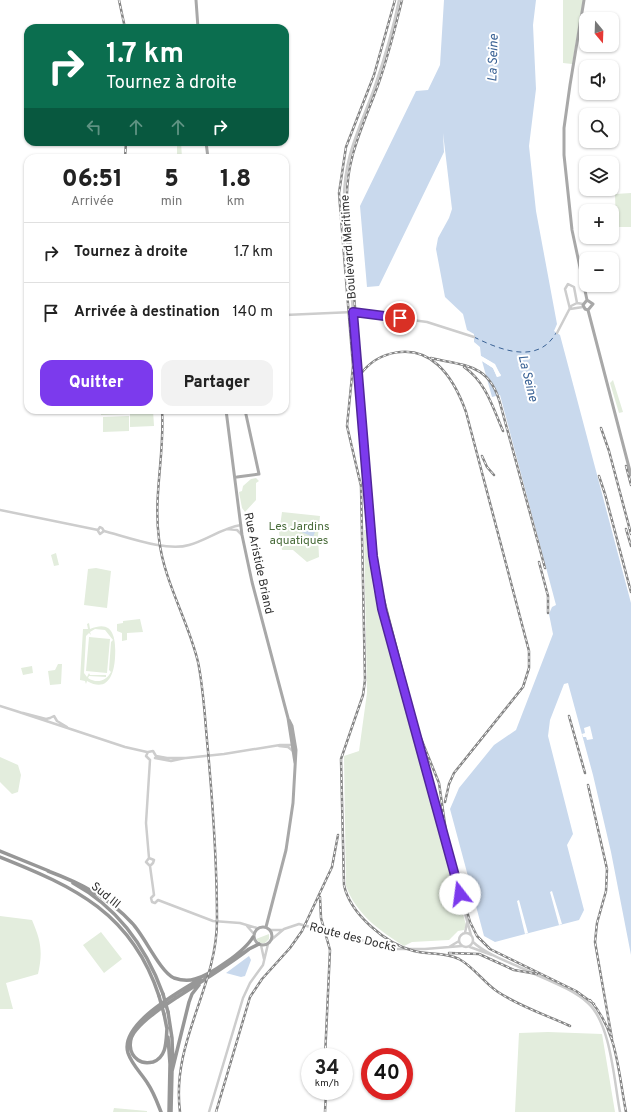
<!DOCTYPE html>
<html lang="fr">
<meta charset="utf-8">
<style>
:root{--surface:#fff;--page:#f2f2f2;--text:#222;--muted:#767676;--line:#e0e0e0;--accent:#7c3aed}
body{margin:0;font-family:Overpass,sans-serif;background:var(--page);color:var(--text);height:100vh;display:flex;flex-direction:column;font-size:15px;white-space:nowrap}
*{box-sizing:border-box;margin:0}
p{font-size:13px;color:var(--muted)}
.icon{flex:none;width:22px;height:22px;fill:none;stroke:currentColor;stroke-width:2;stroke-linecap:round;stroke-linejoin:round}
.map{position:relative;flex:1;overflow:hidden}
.details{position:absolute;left:24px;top:154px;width:265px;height:260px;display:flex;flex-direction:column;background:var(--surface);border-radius:12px;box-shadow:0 1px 3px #0004}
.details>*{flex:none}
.guide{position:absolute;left:24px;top:24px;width:265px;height:122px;border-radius:12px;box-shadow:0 1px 3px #0004;background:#0b6e4f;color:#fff;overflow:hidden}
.needle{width:26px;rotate:161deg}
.tools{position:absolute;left:579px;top:12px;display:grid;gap:8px}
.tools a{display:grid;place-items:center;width:40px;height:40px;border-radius:8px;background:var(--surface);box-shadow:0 1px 3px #0004;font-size:20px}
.speed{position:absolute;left:301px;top:1048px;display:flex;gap:8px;font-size:20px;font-weight:700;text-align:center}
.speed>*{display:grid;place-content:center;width:52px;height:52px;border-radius:50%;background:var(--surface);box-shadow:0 1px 3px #0004;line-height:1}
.speed small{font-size:10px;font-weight:400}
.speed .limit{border:6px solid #d22;background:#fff;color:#111}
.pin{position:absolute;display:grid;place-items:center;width:34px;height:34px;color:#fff;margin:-17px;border:2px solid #fff;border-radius:50%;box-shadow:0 1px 4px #0007}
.me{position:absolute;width:44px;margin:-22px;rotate:345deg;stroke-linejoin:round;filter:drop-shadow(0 0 3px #0008)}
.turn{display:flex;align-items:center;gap:14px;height:84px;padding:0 16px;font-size:18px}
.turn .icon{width:52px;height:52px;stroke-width:2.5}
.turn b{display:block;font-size:28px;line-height:34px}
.lanes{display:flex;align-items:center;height:38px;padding:0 16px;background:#0003;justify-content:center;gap:20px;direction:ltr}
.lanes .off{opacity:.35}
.eta{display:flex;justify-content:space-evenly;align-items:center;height:68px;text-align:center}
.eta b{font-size:24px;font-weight:800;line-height:28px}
.action{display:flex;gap:8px;margin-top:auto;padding:8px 16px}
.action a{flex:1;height:46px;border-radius:12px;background:var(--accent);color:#fff;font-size:16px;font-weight:800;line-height:46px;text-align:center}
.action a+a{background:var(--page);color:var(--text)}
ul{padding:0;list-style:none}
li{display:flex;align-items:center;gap:12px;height:60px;padding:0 16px;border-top:1px solid var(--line)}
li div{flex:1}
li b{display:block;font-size:15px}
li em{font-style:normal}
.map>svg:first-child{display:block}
.green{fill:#e3eddd;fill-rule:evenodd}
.water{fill:#c9d9ed}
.pier{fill:#fff}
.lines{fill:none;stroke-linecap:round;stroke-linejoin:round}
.ferry{stroke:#3a6295;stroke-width:1;stroke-dasharray:5 4;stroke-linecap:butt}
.minor{stroke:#cdcdcd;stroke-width:2.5}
.major{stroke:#a8a8a8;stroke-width:3}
.highway{stroke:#979797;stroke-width:3.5}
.rail-casing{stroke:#858585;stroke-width:2.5}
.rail{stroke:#fff;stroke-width:1;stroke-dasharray:3;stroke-linecap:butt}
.highway-bridge{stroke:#979797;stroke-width:3.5}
.route-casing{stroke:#51269a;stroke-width:10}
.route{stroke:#7c3aed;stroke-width:7}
.labels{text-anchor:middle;stroke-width:4;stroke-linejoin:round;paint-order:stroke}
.street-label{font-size:12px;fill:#303030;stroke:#fff}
.park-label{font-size:12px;fill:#4a6d3b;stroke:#fff}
.water-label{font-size:13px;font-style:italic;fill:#3a6295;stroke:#fff}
</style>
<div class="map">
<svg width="631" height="1112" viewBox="0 0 631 1112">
<rect width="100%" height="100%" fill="#fff"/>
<path class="green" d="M563,0H583L572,64L563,63Z
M177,142H181L182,158H177Z
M631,193V227H616L615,194Z
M613,380L623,412L619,413L610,383Z
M101,410H153L154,426L130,427V414L101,415Z
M129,416V431L103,432V417Z
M256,478L259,481L256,483V500L245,512L242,508L239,492L242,491L243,486L251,479Z
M282,512L320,516L318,536L319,557L307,562L293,550H282L279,533Z
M364,530H368L373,589L466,925L464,930L458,931L449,940L412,942L404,946C380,931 356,914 346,886L344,756L359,751L367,693Z
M56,553L59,565L54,566L51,555Z
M96,568L111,571L107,608L84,605L88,569Z
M140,619L143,632L127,633V640L122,641V633L117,631V624L123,623V621Z
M89,623L90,629C115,618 116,641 115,658C114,674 108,693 87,681L86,684L85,681L80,680L83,629H88L87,624ZM95,629L105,630L113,640L111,642L109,670L111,672C106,681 97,684 88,678L89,676L106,677V675H90L89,673L87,677L84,673L86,636L89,633L91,635L90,632Z
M89,637L110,639L107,673L86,671Z
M58,664H62L61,684L50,685L48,671L55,670Z
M32,666L33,673L23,675L21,668Z
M0,757L18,765L21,775L18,792L12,794L0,782Z
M0,916L32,920C41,941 43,952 38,974L6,983L13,1009H0Z
M101,932L122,959L104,973L83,945Z
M269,934V939L265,943H260L256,939Z
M548,1032L602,1034L615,1112H515L519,1033Z
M114,1108L147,1111V1112H113Z"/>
<path class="water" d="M444,0H536L533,25L536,89L529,146L536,211L557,324L554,331L560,335L631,603V955L611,852L593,775L568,683L564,684L550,720L548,736L573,834L567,845L584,910L579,920L495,942L484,936L450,809L459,788L494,745L516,730L553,634L549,614L552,607L556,605L500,395L492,397L482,361L493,368L497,377L501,375L491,362L481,356L480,347L474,342V334L467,330L463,314L445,297L436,249L438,238L449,218L452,209L443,133L444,152L379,286L367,287L360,206L416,91L428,90L440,65Z
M308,524L315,532L313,537L297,530L299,526L304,528Z
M249,956L251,960L245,976L241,977L226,973Z"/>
<path class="pier" d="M481,356L495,364L501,376L497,377L493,368L482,361Z
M590,726L593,739L587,740L586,737H583L582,734L585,733L584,728Z
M552,891L562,924L559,925L550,892Z
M519,900L528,933L525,934L517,901Z"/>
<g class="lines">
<path class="ferry" d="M474,337C500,350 538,365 556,333"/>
<path class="minor" d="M399,0C393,30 384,60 374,89C359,130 343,158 344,204L375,575L382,609L471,935
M570,309L565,289L568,284L574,287L577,303L583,304
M570,309L583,307
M285,315L353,312L427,322L474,337
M557,333L571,306L577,303
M0,510L98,530
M227,529L237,530L242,535
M98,530L100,527L102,528L104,531
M98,531L100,534L104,531
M104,531C127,537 167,552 189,545C207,540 222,528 241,525
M0,706L16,711
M16,711L125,747L147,752
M23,713L46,719L50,718
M50,718L54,716L57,721
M57,721L67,727
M279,746L288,747L293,751
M156,756L167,758H186L224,754L280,745H293
M155,758L171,761L185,758
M150,760L146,823L149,858L146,862L150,866L154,895
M150,760L146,756L148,752L153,751L156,756
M149,858L154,860L153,863L150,866
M154,895L151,898L152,902L155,903L158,900
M158,900L213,921L240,923L257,928
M247,926L254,934
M270,930H282
M459 940a7 7 0 1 1 14 0a7 7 0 1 1-14 0Z
M465,933L467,923
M271,940L284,929L299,924L394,949H425L462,946
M473,942C487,955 509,962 526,970C545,979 573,989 588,1003C611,1024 614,1081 620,1112
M261,945L264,959
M449,947L459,941
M470,947L492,955
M209,1112L243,998L250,983L263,965L268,944"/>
<path class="major" d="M196,0L198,28
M584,0L570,85L564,128V155L572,230L587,300
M206,142L208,158
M587,300L583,305L585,309L588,310
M587,300L593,304L588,310
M588,310L631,475
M226,410L242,535L252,582L288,718L295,763
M237,477L259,474L245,410
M254 936a9 9 0 1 1 18 0a9 9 0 1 1-18 0Z
M266,927L286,850L293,803L296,750L292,726L289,720"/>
<path class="highway" d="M0,851L49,871
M0,857C75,887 132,913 159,996
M48,871C80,883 108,897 132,923C144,935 160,972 174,978C180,980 189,981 195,979C211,975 245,951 253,937
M73,883C117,907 146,947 163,994
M168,1012L172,1038L173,1065
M164,1014L167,1029
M167,1028C166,1041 167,1057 153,1062C148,1063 142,1063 138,1060C128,1053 128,1039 136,1030C147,1017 164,1006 179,996C202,981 227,966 249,949L259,944
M168,1037L170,1064L169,1112
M172,1071L189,1002L192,994L199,985
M161,1112C157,1102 154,1093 148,1084C142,1074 132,1065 128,1053C119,1024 179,992 200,979
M171,1112L172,1071"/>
<g class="rail-casing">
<path id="rail" d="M119,0L125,28
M395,0L374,75L346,147L339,193L353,366L347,426L361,486L365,680L363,695L341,759L344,885C350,914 386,944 414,951C429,955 444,952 459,959C474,967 484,983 498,992C519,1006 546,1015 570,1026
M125,158L126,142
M359,354L376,553L381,588L418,731L439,783L447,838L470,922L477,936L490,949L576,991L594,1004
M431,358C464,366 489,363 500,403L545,568
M359,359L347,204C345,160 363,126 378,85C388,57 395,29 402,0
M464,367C486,382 493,408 503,431
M360,375C378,350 414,343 438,365C451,377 460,395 466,412L529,651V668L523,687L454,773L449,784L445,802
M162,410C165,453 153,496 159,539C164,582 188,620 198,662C204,691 205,722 208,751C213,807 217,863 217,920C217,988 171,1041 180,1112
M601,428L609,451L631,534
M482,456L487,467L494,475
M626,466L631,485
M599,476L605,494L631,592
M626,529L631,546
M539,562L548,596V613
M569,716L585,773
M588,785L607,869L606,891L597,923L595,942L612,1039
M320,897L321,918L330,950L325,1057
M449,953L479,954L514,970L537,974
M590,1000C618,1032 618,1072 626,1112
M216,1112L250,997L262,979L290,948L302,931L332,867L338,835
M325,1112L326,1091"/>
</g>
<use href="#rail" class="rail"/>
<path class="highway-bridge" d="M163,994L168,1012
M159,996L164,1014"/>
</g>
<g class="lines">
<g class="route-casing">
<path id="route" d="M400,318L353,312L373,556L382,609L460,894"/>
</g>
<use href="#route" class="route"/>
</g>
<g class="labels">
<g class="street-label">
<text transform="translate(348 247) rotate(-94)" y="4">Boulevard Maritime</text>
<text transform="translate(259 563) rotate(78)" y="4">Rue Aristide Briand</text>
<text transform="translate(106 895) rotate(39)" y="4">Sud III</text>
<text transform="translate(353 937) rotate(14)" y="4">Route des Docks</text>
</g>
<g class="park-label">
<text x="299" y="530">Les Jardins<tspan x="299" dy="14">aquatiques</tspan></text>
</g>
<g class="water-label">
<text transform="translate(492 58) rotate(-88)" y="5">La Seine</text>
<text transform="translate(529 378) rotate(76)" y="5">La Seine</text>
</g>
</g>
</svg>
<div class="tools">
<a><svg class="needle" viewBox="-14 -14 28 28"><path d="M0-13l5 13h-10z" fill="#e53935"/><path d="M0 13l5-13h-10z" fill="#767676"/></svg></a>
<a><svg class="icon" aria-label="sound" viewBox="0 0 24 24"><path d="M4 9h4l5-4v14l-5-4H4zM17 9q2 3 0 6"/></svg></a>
<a><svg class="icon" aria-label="search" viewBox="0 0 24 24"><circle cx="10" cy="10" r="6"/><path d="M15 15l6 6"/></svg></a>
<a><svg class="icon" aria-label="layers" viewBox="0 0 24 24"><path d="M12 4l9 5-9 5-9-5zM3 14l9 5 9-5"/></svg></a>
<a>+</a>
<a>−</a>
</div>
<div class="speed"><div>34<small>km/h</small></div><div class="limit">40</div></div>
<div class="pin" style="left:400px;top:318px;background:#d93025"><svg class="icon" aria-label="arrive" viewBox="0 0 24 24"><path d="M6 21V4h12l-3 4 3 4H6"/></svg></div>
<svg class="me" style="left:460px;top:894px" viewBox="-20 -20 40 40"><circle r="19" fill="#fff"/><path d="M0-13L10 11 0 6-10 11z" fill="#7c3aed"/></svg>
<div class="guide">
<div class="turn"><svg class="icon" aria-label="right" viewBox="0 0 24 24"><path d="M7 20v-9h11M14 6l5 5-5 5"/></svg><div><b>1.7 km</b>Tournez à droite</div></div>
<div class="lanes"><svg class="icon off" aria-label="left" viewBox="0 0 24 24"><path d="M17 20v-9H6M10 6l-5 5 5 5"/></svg><svg class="icon off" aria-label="ahead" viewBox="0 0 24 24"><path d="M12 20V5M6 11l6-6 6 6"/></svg><svg class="icon off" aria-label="ahead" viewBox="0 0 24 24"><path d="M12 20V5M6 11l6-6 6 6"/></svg><svg class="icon" aria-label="right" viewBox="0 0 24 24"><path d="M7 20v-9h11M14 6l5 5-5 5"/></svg></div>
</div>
<section class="details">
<div class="eta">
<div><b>06:51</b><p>Arrivée</p></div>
<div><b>5</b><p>min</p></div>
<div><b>1.8</b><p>km</p></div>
</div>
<ul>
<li><svg class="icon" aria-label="right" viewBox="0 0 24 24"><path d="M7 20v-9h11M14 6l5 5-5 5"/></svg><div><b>Tournez à droite</b></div><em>1.7 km</em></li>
<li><svg class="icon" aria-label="arrive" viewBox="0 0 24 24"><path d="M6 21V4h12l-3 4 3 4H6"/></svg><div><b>Arrivée à destination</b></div><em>140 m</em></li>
</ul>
<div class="action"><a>Quitter</a><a>Partager</a></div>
</section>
</div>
